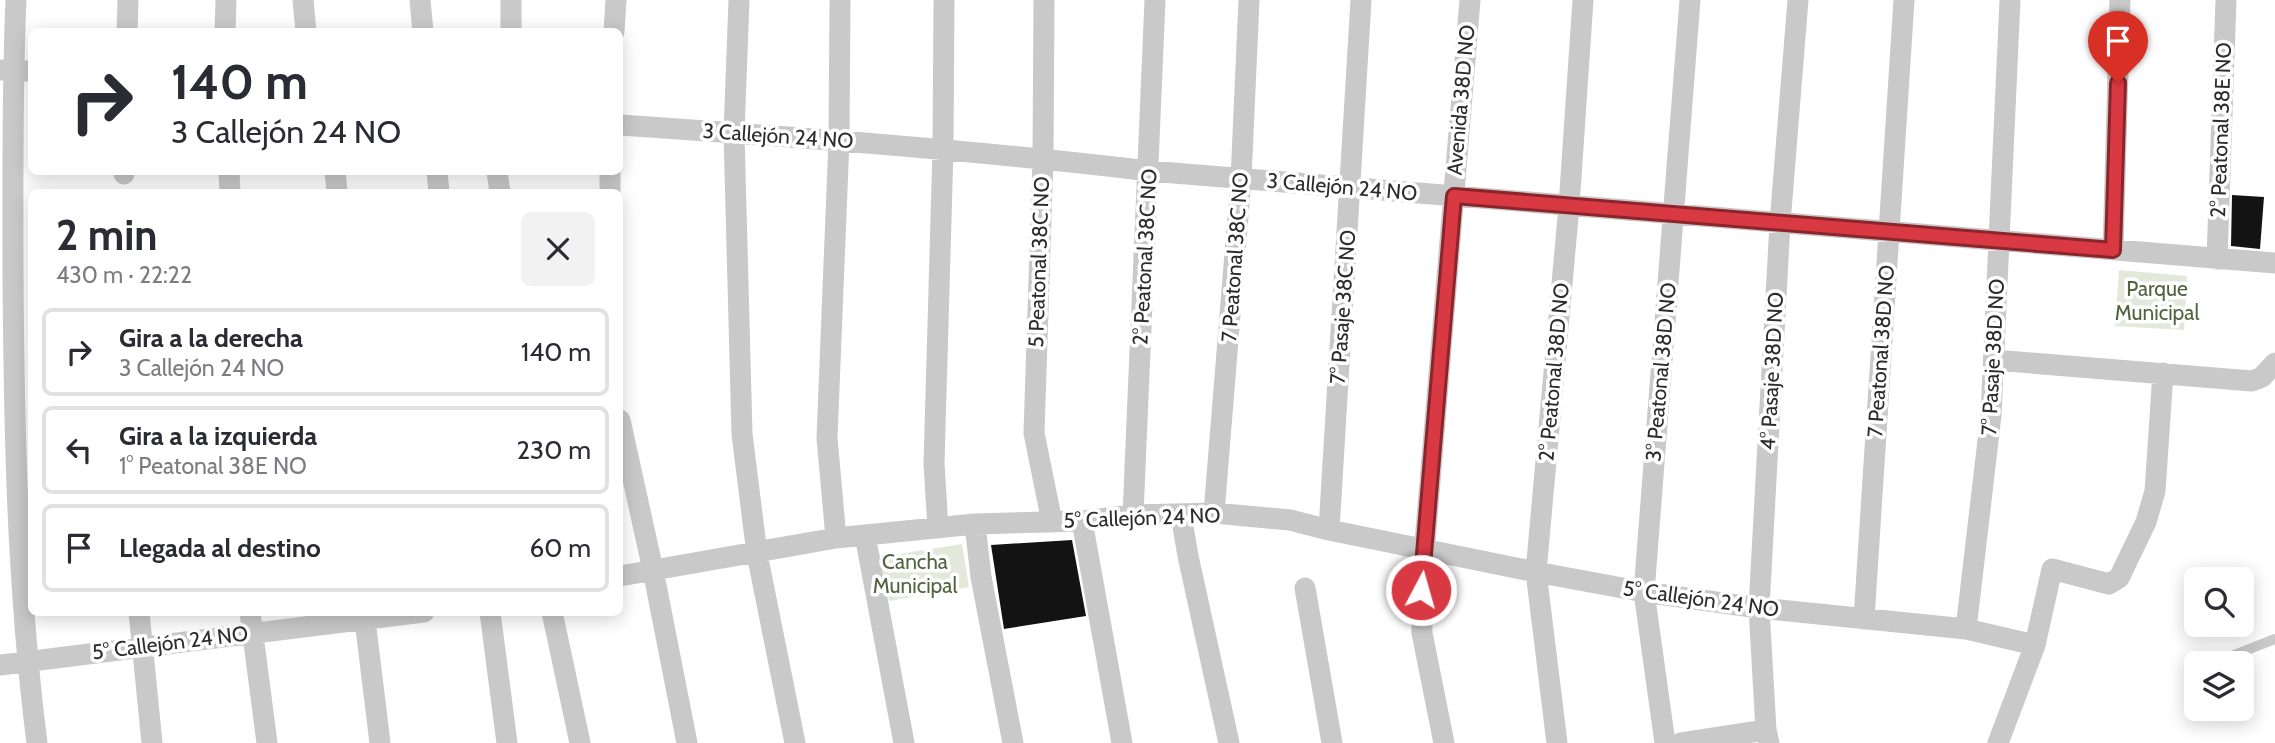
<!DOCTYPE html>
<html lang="es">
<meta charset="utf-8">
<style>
:root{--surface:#fff;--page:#f2f2f3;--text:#2b2b33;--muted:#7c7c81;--line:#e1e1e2}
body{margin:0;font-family:Cabin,sans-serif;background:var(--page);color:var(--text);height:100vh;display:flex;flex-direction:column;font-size:26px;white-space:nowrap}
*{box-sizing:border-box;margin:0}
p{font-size:23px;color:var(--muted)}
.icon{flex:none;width:38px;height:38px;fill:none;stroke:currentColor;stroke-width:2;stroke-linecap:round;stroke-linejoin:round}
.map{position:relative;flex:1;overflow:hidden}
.drawer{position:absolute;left:28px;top:189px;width:595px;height:427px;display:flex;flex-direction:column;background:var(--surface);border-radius:10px;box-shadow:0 4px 18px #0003}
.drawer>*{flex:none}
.guide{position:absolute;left:28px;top:28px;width:595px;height:147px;border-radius:10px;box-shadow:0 4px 18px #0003;background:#fff;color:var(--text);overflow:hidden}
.tools{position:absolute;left:2184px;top:567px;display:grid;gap:14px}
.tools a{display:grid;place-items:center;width:70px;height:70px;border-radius:10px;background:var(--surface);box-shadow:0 4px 18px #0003;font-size:35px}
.pin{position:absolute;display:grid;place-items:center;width:60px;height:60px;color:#fff;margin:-72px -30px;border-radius:50% 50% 50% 0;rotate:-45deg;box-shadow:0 0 7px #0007}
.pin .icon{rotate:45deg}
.me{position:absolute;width:77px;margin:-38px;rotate:6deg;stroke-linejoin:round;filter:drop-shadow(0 0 5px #0008)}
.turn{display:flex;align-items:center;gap:24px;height:147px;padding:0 28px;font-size:32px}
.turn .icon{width:91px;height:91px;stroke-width:2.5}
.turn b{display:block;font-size:49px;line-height:60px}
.round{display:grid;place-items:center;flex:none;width:74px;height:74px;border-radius:10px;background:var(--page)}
.head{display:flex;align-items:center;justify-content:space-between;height:119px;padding:0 28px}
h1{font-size:42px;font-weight:700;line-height:52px}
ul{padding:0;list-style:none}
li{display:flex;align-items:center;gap:21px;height:88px;margin:0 14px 10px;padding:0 14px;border:4px solid var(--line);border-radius:10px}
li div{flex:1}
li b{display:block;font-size:26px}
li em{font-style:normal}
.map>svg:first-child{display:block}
.green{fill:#e2e9da}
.building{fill:#131313}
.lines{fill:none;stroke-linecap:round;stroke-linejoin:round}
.service{stroke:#c9c9c9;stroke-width:10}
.minor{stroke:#c9c9c9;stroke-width:21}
.route-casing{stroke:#8c252b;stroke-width:18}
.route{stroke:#d83942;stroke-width:12}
.labels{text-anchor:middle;stroke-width:7;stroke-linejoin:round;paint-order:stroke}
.street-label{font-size:21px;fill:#2c2c2c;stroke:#fff}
.park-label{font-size:21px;fill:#4f643d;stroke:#fff}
</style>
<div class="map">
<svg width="2275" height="743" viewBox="0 0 2275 743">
<rect width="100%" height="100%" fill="#fff"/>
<path class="green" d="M2119,270L2187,276L2184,330L2115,326Z
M962,544L969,587L889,601L880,557Z"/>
<path class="building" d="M2232,195L2264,197L2260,249L2231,246Z
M1072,540L1086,616L1004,629L991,545Z"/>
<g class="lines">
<path class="service" d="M2214,663L2275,639
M2194,671L2196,670"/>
<path class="minor" d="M16,0C12,90 13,181 13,271C14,429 17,586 37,743
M303,0L306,32
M420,0L423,32
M511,0V32
M739,0L734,133L742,434L757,554L795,743
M1044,0L1043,158L1034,433L1052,522
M127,32L128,0
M225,32L226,0
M614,32L616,0
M0,70L32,71
M620,125C797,137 973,150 1149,171L2275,263
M229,172L230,192
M335,172L337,192
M437,172L439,192
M497,172L500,192
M610,172V192
M124,174V172
M2113,250L2120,0
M2217,259L2226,0
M1994,360L2252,381L2262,377L2275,363
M620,420L653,570L687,743
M1214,513L1241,179L1249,0
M1133,515L1155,0
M1181,515L1188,556L1229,743
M1082,521L1122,743
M975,524L981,577L1013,743
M938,528L934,464L943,149L944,0
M1329,530L1361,0
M865,535L904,743
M836,538L827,438L839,140L840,0
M620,576L836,538L975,524L1082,521L1133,515L1214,513L1290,520L1329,530L1536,572L1644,592L1759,608L1966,629L2035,645
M1305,588L1332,743
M139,612L152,743
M250,612L267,743
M364,612L380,743
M490,612L507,743
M552,612L580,743
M1864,619L1904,0
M1966,629L1991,415L2010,0
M0,665L424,612
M1444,743L1422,633L1421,590L1470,0
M1557,743L1536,572L1569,206L1583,0
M1665,743L1644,592L1690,0
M1681,743L1766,730
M1769,743L1766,730L1759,608L1780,223L1798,0
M1998,743L2035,645L2052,569L2109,584L2119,578L2146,522L2155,491L2163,373"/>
</g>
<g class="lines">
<g class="route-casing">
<path id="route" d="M1421,590L1454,196L2113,250L2118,83"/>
</g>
<use href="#route" class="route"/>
</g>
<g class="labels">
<g class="street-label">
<text transform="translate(1461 100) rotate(-85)" y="7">Avenida 38D NO</text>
<text transform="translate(2221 130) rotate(-88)" y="7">2° Peatonal 38E NO</text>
<text transform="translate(778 136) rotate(4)" y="7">3 Callejón 24 NO</text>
<text transform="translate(1342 187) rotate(5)" y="7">3 Callejón 24 NO</text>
<text transform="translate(1145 257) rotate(-87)" y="7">2° Peatonal 38C NO</text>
<text transform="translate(1235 257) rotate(-86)" y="7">7 Peatonal 38C NO</text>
<text transform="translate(1039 262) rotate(-88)" y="7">5 Peatonal 38C NO</text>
<text transform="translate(1343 307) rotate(-86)" y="7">7° Pasaje 38C NO</text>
<text transform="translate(1881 351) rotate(-86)" y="7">7 Peatonal 38D NO</text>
<text transform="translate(1993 357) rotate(-87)" y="7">7° Pasaje 38D NO</text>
<text transform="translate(1772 371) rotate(-87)" y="7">4° Pasaje 38D NO</text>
<text transform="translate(1554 372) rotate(-85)" y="7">2° Peatonal 38D NO</text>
<text transform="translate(1661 372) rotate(-85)" y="7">3° Peatonal 38D NO</text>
<text transform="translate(1142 518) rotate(-2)" y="7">5° Callejón 24 NO</text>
<text transform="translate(1701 599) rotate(8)" y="7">5° Callejón 24 NO</text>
<text transform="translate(170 643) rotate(-7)" y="7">5° Callejón 24 NO</text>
</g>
<g class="park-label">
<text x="2157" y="296">Parque<tspan x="2157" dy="24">Municipal</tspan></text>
<text x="915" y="569">Cancha<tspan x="915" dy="24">Municipal</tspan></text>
</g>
</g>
</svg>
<div class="tools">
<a><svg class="icon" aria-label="search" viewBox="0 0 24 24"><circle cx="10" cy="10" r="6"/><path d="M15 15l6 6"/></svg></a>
<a><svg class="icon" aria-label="layers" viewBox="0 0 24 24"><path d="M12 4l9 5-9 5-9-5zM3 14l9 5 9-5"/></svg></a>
</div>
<div class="pin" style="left:2118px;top:83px;background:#d93025"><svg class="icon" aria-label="arrive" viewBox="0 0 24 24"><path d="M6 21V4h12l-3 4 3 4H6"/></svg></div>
<svg class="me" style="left:1421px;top:590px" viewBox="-20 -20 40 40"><circle r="17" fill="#d83942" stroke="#fff" stroke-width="3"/><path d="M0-11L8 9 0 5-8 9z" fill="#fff"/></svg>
<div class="guide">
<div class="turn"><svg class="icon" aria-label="right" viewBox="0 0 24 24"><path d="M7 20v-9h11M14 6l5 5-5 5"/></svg><div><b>140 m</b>3 Callejón 24 NO</div></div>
</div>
<section class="drawer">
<div class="head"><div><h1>2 min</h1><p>430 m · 22:22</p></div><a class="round"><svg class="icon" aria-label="close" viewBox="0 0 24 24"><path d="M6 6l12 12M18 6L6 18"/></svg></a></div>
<ul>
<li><svg class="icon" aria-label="right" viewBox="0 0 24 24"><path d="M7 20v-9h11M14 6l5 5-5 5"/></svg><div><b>Gira a la derecha</b><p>3 Callejón 24 NO</p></div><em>140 m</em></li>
<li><svg class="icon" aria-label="left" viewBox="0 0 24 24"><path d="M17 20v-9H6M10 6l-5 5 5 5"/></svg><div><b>Gira a la izquierda</b><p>1° Peatonal 38E NO</p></div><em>230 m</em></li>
<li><svg class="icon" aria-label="arrive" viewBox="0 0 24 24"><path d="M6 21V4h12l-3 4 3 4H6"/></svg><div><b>Llegada al destino</b></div><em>60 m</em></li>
</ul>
</section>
</div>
